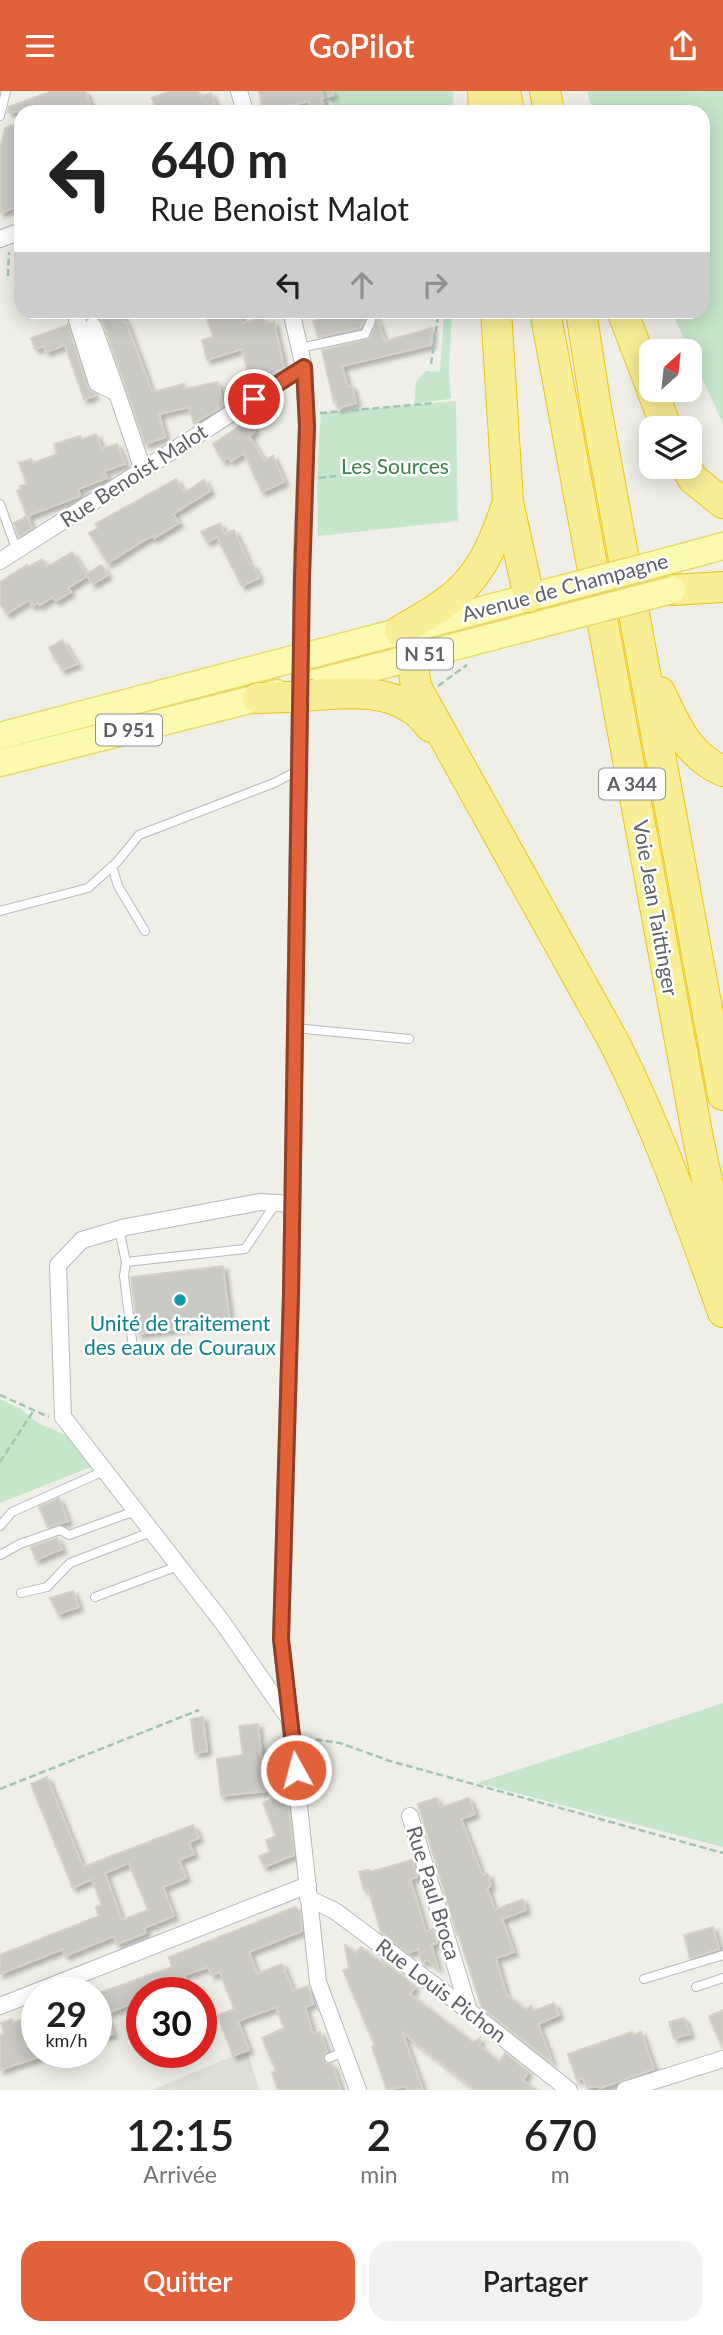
<!DOCTYPE html>
<html lang="fr">
<meta charset="utf-8">
<style>
:root{--surface:#fff;--page:#f2f2f2;--text:#222;--muted:#767676;--accent:#e1613b}
body{margin:0;font-family:Lato,sans-serif;background:var(--page);color:var(--text);height:100vh;display:flex;flex-direction:column;font-size:26px;white-space:nowrap}
*{box-sizing:border-box;margin:0}
p{font-size:23px;color:var(--muted)}
.icon{flex:none;width:38px;height:38px;fill:none;stroke:currentColor;stroke-width:2;stroke-linecap:round;stroke-linejoin:round}
.map{position:relative;height:1999px;overflow:hidden}
.side{display:flex;flex-direction:column;background:var(--surface);flex:1}
.side>*{flex:none}
.hud{position:absolute;left:14px;top:14px;width:696px;height:214px;border-radius:21px;box-shadow:0 4px 18px #0003;background:#fff;color:var(--text);overflow:hidden}
.needle{width:46px;rotate:27deg}
.buttons{position:absolute;left:639px;top:248px;display:grid;gap:14px}
.buttons a{display:grid;place-items:center;width:63px;height:63px;border-radius:14px;background:var(--surface);box-shadow:0 4px 18px #0003;font-size:35px}
.speed{position:absolute;left:21px;top:1886px;display:flex;gap:14px;font-size:35px;font-weight:700;text-align:center}
.speed>*{display:grid;place-content:center;width:91px;height:91px;border-radius:50%;background:var(--surface);box-shadow:0 4px 18px #0003;line-height:1}
.speed small{font-size:18px;font-weight:400}
.speed .limit{border:10px solid #d22;background:#fff;color:#111}
.pin{position:absolute;display:grid;place-items:center;width:60px;height:60px;color:#fff;margin:-30px;border:4px solid #fff;border-radius:50%;box-shadow:0 2px 7px #0007}
.me{position:absolute;width:77px;margin:-38px;rotate:353deg;stroke-linejoin:round;filter:drop-shadow(0 0 5px #0008)}
.turn{display:flex;align-items:center;gap:24px;height:147px;padding:0 21px;font-size:32px}
.turn .icon{width:91px;height:91px;stroke-width:2.5}
.turn b{display:block;font-size:49px;line-height:60px}
.lanes{display:flex;align-items:center;height:66px;padding:0 21px;background:#0003;justify-content:center;gap:35px;direction:ltr}
.lanes .off{opacity:.35}
.eta{display:flex;justify-content:space-evenly;align-items:center;height:119px;text-align:center}
.eta b{font-size:42px;font-weight:600;line-height:49px}
.cta{display:flex;gap:14px;margin-top:auto;padding:14px 21px}
.cta a{flex:1;height:80px;border-radius:21px;background:var(--accent);color:#fff;font-size:28px;font-weight:600;line-height:80px;text-align:center}
.cta a+a{background:var(--page);color:var(--text)}
header{display:flex;justify-content:space-between;align-items:center;height:91px;padding:0 21px;background:var(--accent);color:#fff;font-size:32px;font-weight:600}
.map>svg:first-child{display:block}
.education{fill:#dfded5}
.green{fill:#c5e6ca}
.building{fill:#cbc9c4;stroke:#d4d2c5;stroke-width:2;fill-rule:evenodd;filter:url(#shadow)}
.lines{fill:none;stroke-linecap:round;stroke-linejoin:round}
.lane-casing{stroke:#b7b8bd;stroke-width:10}
.street-casing{stroke:#b7b8bd;stroke-width:18}
.primary-casing{stroke:#ebd965;stroke-width:29}
.highway-casing{stroke:#ebc70c;stroke-width:32}
.path{stroke:#9ec6b0;stroke-width:2.5;stroke-dasharray:7 3.5;stroke-linecap:butt}
.lane{stroke:#fff;stroke-width:8}
.street{stroke:#fff;stroke-width:16}
.primary{stroke:#fbfab0;stroke-width:26}
.highway{stroke:#f8ee96;stroke-width:30}
.primary-bridge-casing{stroke:#ebd965;stroke-width:29;stroke-linecap:butt}
.highway-bridge-casing{stroke:#ebc70c;stroke-width:32;stroke-linecap:butt}
.primary-bridge{stroke:#fbfab0;stroke-width:26}
.highway-bridge{stroke:#f8ee96;stroke-width:30}
.route-casing{stroke:#923f26;stroke-width:18}
.route{stroke:#e1613b;stroke-width:12}
.culture-dot{fill:#0f9aa8;stroke:#fff;stroke-width:2.5}
.labels{text-anchor:middle;stroke-width:5;stroke-linejoin:round;paint-order:stroke}
.shield{fill:#fff;stroke:#8e9094;stroke-width:2}
.shield-label{font-size:19px;font-weight:bold;fill:#5e6166}
.park-label{font-size:21px;fill:#398247;stroke:#fff}
.street-label{font-size:21px;fill:#5e6166;stroke:#fff}
.culture-label{font-size:21px;fill:#0d838f;stroke:#fff}
</style>
<header><svg class="icon" aria-label="menu" viewBox="0 0 24 24"><path d="M4 6h16M4 12h16M4 18h16"/></svg>GoPilot<svg class="icon" aria-label="share" viewBox="0 0 24 24"><path d="M12 15V3M7 8l5-5 5 5M5 13v7h14v-7"/></svg></header>
<div class="map">
<svg width="723" height="1999" viewBox="0 0 723 1999">
<defs>
<filter id="shadow"><feDropShadow dx="4" dy="4" stdDeviation="2" flood-color="#0004"/></filter>
</defs>
<rect width="100%" height="100%" fill="#f0efe7"/>
<path class="education" d="M247,1960L260,1999H152L233,1965Z"/>
<path class="green" d="M329,0H453L454,21H334Z
M587,0H723V333L672,221L704,220V21H593Z
M444,221H452L449,278L451,308L414,312L416,291L426,280L440,281Z
M456,310L458,430L318,445L317,387L321,322Z
M0,1308L21,1318L38,1332L67,1345L91,1376L0,1412Z
M723,1612V1756L477,1692Z"/>
<path class="building" d="M52,0H85L90,13L68,21H8L9,16Z
M170,0H198L200,6L211,2L217,18L203,21L201,16L187,21H158L152,7Z
M259,0H332L333,4L321,7L325,21H311L309,10L277,18L278,21H263Z
M21,31V107L16,109L19,115L0,122V57L5,37Z
M114,220H121L124,231H126L152,301L184,293L185,298L218,291L223,315L194,332L189,316L159,323L165,346L145,353L103,231L98,226Z
M220,220H239L242,232L263,227L265,234L274,231L284,276L252,297L242,258L207,269L202,249L213,246L206,224Z
M349,220H374L376,226L371,223L367,225L360,237L318,246L313,230Z
M377,230L385,250L432,237L431,254L342,275L348,296L352,295L356,312L338,317L336,310L334,311L322,259L369,248Z
M68,234L87,295L95,305L84,308L65,254L46,261L44,255L35,258L31,247Z
M249,329L255,341L249,345L264,370L273,365L284,391L262,401L244,362L231,370L228,366L223,370L213,353Z
M96,343L102,358L117,353L125,373L104,380L107,387L78,398L80,405L27,425L32,437L19,446L14,432L27,425L17,400L21,398L20,395L27,393L19,372L31,368L33,372L57,363L54,353L80,345L81,349Z
M176,388L184,402L204,389L210,400L173,423L179,432L154,447L153,445L146,448L108,472L89,442L98,437L95,433Z
M220,432L224,443L234,439L250,475L253,474L259,487L242,495L217,446L207,451L201,441Z
M72,461L86,483L101,474L108,484L93,493L87,485L68,497L71,501L56,510L53,506L40,514L38,512L32,515L29,509L7,523L0,513V491L27,474L28,476L42,468L47,476Z
M62,549L77,573L62,579L49,557Z
M223,1175L230,1231L138,1243L131,1186Z
M59,1407L68,1430L48,1436L39,1416Z
M57,1447L62,1458L36,1469L31,1456Z
M73,1500L79,1516L58,1523L50,1507Z
M203,1626L207,1660L195,1662L191,1628Z
M258,1633L265,1700L221,1705L217,1668L243,1664L239,1635Z
M47,1686L83,1776L193,1734L199,1747L189,1751L194,1763L179,1769L186,1787L163,1796L174,1825L144,1837L146,1842L117,1853L114,1845L65,1865L63,1858L0,1883V1864L99,1825L96,1816L102,1814L92,1788L73,1797L31,1693ZM129,1772L148,1819L122,1829L105,1782Z
M287,1701L294,1764L264,1776L259,1765L270,1761L266,1749L276,1745L263,1712Z
M437,1707L440,1717L469,1707L475,1723L461,1728L482,1784L488,1783L491,1795L487,1797L495,1819L523,1808L526,1819L502,1828L514,1861L496,1867L506,1903L526,1919L531,1914L533,1920L554,1912L559,1924L538,1933L552,1971L482,1917L458,1842L457,1843L418,1713Z
M412,1769L417,1786L410,1788L426,1841L433,1838L437,1852L431,1854L438,1877L427,1869L422,1871L418,1858L408,1862L381,1841L368,1798L364,1799L359,1781L369,1779L370,1781Z
M295,1816L300,1820L302,1840L249,1861L257,1883L282,1873L293,1900L308,1895L313,1913L305,1916L313,1943L320,1941L327,1961L323,1964V1969L326,1973H332L341,1999H278L272,1981L276,1980L262,1947L284,1937L276,1916L238,1930L249,1959L233,1965L218,1924L234,1918L220,1881L212,1884L208,1876L184,1884L191,1902H175L172,1895L150,1902H142V1908L105,1923L113,1943L101,1947L96,1934V1903L172,1876L169,1866Z
M713,1836L719,1858L690,1867L684,1844Z
M345,1854L356,1862L361,1856L384,1874L382,1868L384,1870L415,1896L410,1903L473,1951L480,1947L479,1954L499,1971L505,1962L528,1981L523,1989L536,1999H476L402,1941L423,1999H407L406,1995L387,1999L372,1956L375,1955L343,1879L349,1878Z
M723,1919V1958L709,1925Z
M31,1925L37,1939V1962H40L41,1965L0,1979V1944L4,1943L1,1932L12,1928L13,1932Z
M684,1927L690,1943L674,1947L669,1931Z
M632,1941L633,1944L641,1941L654,1978L600,1997V1996H587L583,1987L577,1989L568,1963Z"/>
<g class="lines">
<g class="lane-casing">
<path id="lane" d="M0,25L6,0
M300,257L365,243L371,230
M0,413L17,460
M112,775L118,795L145,840
M0,820L88,797L117,771L139,744L274,692L299,679
M295,937L409,948
M119,1138L126,1171L245,1158L276,1112
M126,1171L124,1185L132,1249
M0,1435L12,1421L104,1380
M0,1464L20,1453L60,1439L69,1444L135,1420
M21,1502L47,1496L70,1472L151,1441
M95,1506L178,1475
M644,1888L723,1864
M696,1896L723,1887
M329,1967L344,1961"/>
</g>
<g class="street-casing">
<path id="street" d="M239,0L245,21
M0,148L21,140
M291,220L304,276L307,335L302,461L291,1203L281,1548L318,1891L358,1999
M77,229L97,292L117,302L143,379
M93,235L117,302
M0,470L304,276
M288,1626L223,1532L63,1326L58,1174L82,1149L126,1136L260,1111L292,1113
M410,1725L469,1920
M308,1807L335,1820L469,1920L569,1999
M0,1915L308,1794
M625,1999L723,1968"/>
</g>
<g class="primary-casing">
<path id="primary" d="M668,470L723,455
M318,562L561,498
M315,592L568,526
M0,645L289,569
M0,672L277,602"/>
</g>
<g class="highway-casing">
<path id="highway" d="M483,0L484,21
M505,0L509,21
M545,0L549,21
M496,220L508,411L529,506
M545,220L698,1047L723,1166
M581,220L596,317L723,1004
M622,220L651,295
M652,299L667,338
M686,376L693,388L723,412
M672,499L723,496
M400,540C418,529 439,518 455,504C484,480 496,446 508,411
M416,566L414,582L416,596L614,951C658,1038 690,1129 723,1221
M660,601C676,635 687,664 723,680
M314,604C347,602 382,598 411,617C419,621 425,630 431,636
M258,607L288,606"/>
</g>
<path class="path" d="M324,0L329,21
M8,185L9,161
M431,273L439,220
M320,322L434,312
M319,387L447,372
M438,595L467,574
M0,1304L49,1326
M0,1371L34,1319
M305,1647L340,1652L390,1670L723,1762
M0,1698L199,1619"/>
<use href="#lane" class="lane"/>
<use href="#street" class="street"/>
<use href="#primary" class="primary"/>
<use href="#highway" class="highway"/>
<g class="primary-bridge-casing">
<path id="primary-bridge" d="M561,498L668,470
M568,526L672,499
M289,569L318,562"/>
</g>
<g class="highway-bridge-casing">
<path id="highway-bridge" d="M288,606L314,604"/>
</g>
<use href="#primary-bridge" class="primary-bridge"/>
<use href="#highway-bridge" class="highway-bridge"/>
</g>
<g class="lines">
<g class="route-casing">
<path id="route" d="M254,308L304,276L307,335L302,488L291,1203L281,1548L296,1679"/>
</g>
<use href="#route" class="route"/>
</g>
<circle class="culture-dot" cx="180" cy="1209" r="7"/>
<g class="labels">
<g class="shield">
<rect x="397" y="547.5" width="56" height="31" rx="5"/>
<rect x="96" y="623.5" width="66" height="31" rx="5"/>
<rect x="599" y="677.5" width="66" height="31" rx="5"/>
</g>
<g class="shield-label">
<text x="425" y="570">N 51</text>
<text x="129" y="646">D 951</text>
<text x="632" y="700">A 344</text>
</g>
<g class="park-label">
<text x="395" y="383">Les Sources</text>
</g>
<g class="street-label">
<text transform="translate(134 385) rotate(-33)" y="7">Rue Benoist Malot</text>
<text transform="translate(565 497) rotate(-15)" y="7">Avenue de Champagne</text>
<text transform="translate(655 817) rotate(80)" y="7">Voie Jean Taittinger</text>
<text transform="translate(433 1802) rotate(73)" y="7">Rue Paul Broca</text>
<text transform="translate(441 1900) rotate(37)" y="7">Rue Louis Pichon</text>
</g>
<g class="culture-label">
<text x="180" y="1240">Unité de traitement<tspan x="180" dy="24">des eaux de Couraux</tspan></text>
</g>
</g>
</svg>
<div class="buttons">
<a><svg class="needle" viewBox="-14 -14 28 28"><path d="M0-13l5 13h-10z" fill="#e53935"/><path d="M0 13l5-13h-10z" fill="#767676"/></svg></a>
<a><svg class="icon" aria-label="layers" viewBox="0 0 24 24"><path d="M12 4l9 5-9 5-9-5zM3 14l9 5 9-5"/></svg></a>
</div>
<div class="speed"><div>29<small>km/h</small></div><div class="limit">30</div></div>
<div class="pin" style="left:254px;top:308px;background:#d93025"><svg class="icon" aria-label="arrive" viewBox="0 0 24 24"><path d="M6 21V4h12l-3 4 3 4H6"/></svg></div>
<svg class="me" style="left:296px;top:1679px" viewBox="-20 -20 40 40"><circle r="17" fill="#e1613b" stroke="#fff" stroke-width="3"/><path d="M0-11L8 9 0 5-8 9z" fill="#fff"/></svg>
<div class="hud">
<div class="turn"><svg class="icon" aria-label="left" viewBox="0 0 24 24"><path d="M17 20v-9H6M10 6l-5 5 5 5"/></svg><div><b>640 m</b>Rue Benoist Malot</div></div>
<div class="lanes"><svg class="icon" aria-label="left" viewBox="0 0 24 24"><path d="M17 20v-9H6M10 6l-5 5 5 5"/></svg><svg class="icon off" aria-label="ahead" viewBox="0 0 24 24"><path d="M12 20V5M6 11l6-6 6 6"/></svg><svg class="icon off" aria-label="right" viewBox="0 0 24 24"><path d="M7 20v-9h11M14 6l5 5-5 5"/></svg></div>
</div>
</div>
<section class="side">
<div class="eta">
<div><b>12:15</b><p>Arrivée</p></div>
<div><b>2</b><p>min</p></div>
<div><b>670</b><p>m</p></div>
</div>
<div class="cta"><a>Quitter</a><a>Partager</a></div>
</section>
